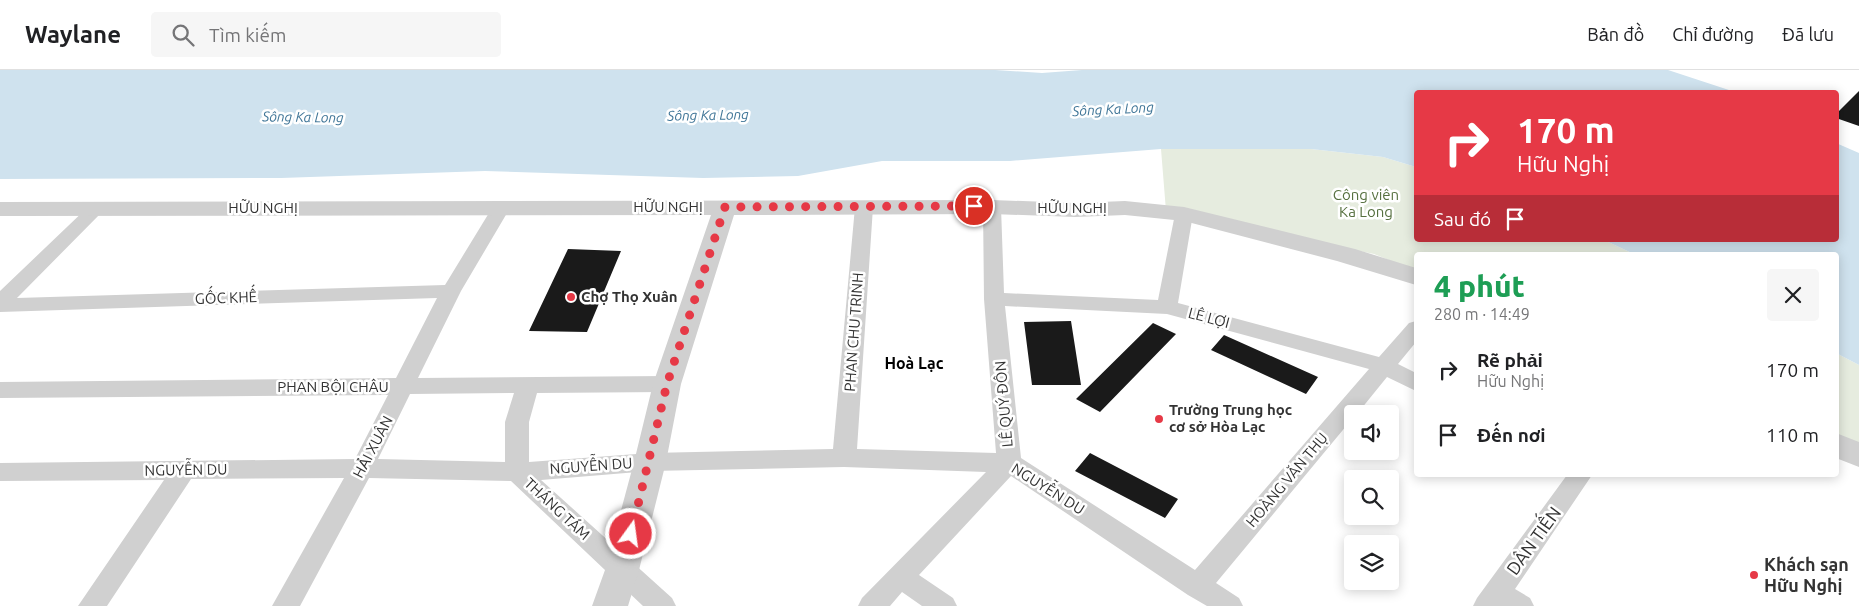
<!DOCTYPE html>
<html lang="vi">
<meta charset="utf-8">
<style>
:root{--surface:#fff;--page:#f6f6f6;--text:#202124;--muted:#757577;--line:#e0e0e0}
body{margin:0;font-family:Ubuntu,sans-serif;background:var(--page);color:var(--text);height:100vh;display:flex;flex-direction:column;font-size:19px;white-space:nowrap}
*{box-sizing:border-box;margin:0}
p{font-size:16px;color:var(--muted)}
.icon{flex:none;width:28px;height:28px;fill:none;stroke:currentColor;stroke-width:2;stroke-linecap:round;stroke-linejoin:round}
.map{position:relative;flex:1;overflow:hidden}
.panel{position:absolute;left:1414px;top:182px;width:425px;height:225px;display:flex;flex-direction:column;background:var(--surface);border-radius:5px;box-shadow:0 2px 12px #0003}
.panel>*{flex:none}
.guide{position:absolute;left:1414px;top:20px;width:425px;height:152px;border-radius:5px;box-shadow:0 2px 12px #0003;background:#e63946;color:#fff;overflow:hidden}
.tools{position:absolute;left:1344px;top:335px;display:grid;gap:10px}
.tools a{display:grid;place-items:center;width:55px;height:55px;border-radius:5px;background:var(--surface);box-shadow:0 2px 12px #0003;font-size:25px}
.pin{position:absolute;display:grid;place-items:center;width:42px;height:42px;color:#fff;margin:-21px;border:2px solid #fff;border-radius:50%;box-shadow:0 1px 5px #0007}
.me{position:absolute;width:55px;margin:-28px;rotate:14deg;stroke-linejoin:round;filter:drop-shadow(0 0 4px #0008)}
.turn{display:flex;align-items:center;gap:18px;height:105px;padding:0 20px;font-size:22px}
.turn .icon{width:65px;height:65px;stroke-width:2.5}
.turn b{display:block;font-size:35px;line-height:42px}
.then{display:flex;align-items:center;height:48px;padding:0 20px;background:#0003;gap:10px;font-size:19px}
.round{display:grid;place-items:center;flex:none;width:52px;height:52px;border-radius:5px;background:var(--page)}
.head{display:flex;align-items:center;justify-content:space-between;height:85px;padding:0 20px}
h1{font-size:30px;font-weight:800;line-height:38px;color:#1e9e55}
ul{padding:0;list-style:none}
li{display:flex;align-items:center;gap:15px;height:65px;padding:0 20px}
li div{flex:1}
li b{display:block;font-size:19px}
li em{font-style:normal}
header{display:flex;align-items:center;gap:30px;box-sizing:border-box;height:70px;padding:0 25px;background:var(--surface);border-bottom:1px solid var(--line)}
header strong{font-size:24px}
nav{display:flex;gap:28px;margin-inline-start:auto;font-size:18px}
.search{width:350px;height:45px;background:var(--page);display:flex;align-items:center;gap:12px;box-sizing:border-box;padding:0 18px;border-radius:5px;color:var(--muted);font-size:19px}
.map>svg:first-child{display:block}
.green{fill:#e6ecdf}
.water{fill:#cfe2ee}
.building{fill:#1a1a1a}
.lines{fill:none;stroke-linecap:round;stroke-linejoin:round}
.minor{fill:#d0d0d0;fill-rule:evenodd}
.tertiary{fill:#d0d0d0;fill-rule:evenodd}
.route{stroke:#e63946;stroke-width:9;stroke-dasharray:0 16.2}
.poi-dot{fill:#e63946;stroke:#fff;stroke-width:2}
.labels{text-anchor:middle;stroke-width:5;stroke-linejoin:round;paint-order:stroke}
.far-water-label{font-size:14px;font-style:italic;fill:#3f7597;stroke:#fff}
.park-label{font-size:15px;fill:#56703f;stroke:#fff}
.street-label{font-size:15px;fill:#333;stroke:#fff}
.poi-label{font-size:15px;font-weight:bold;fill:#333;stroke:#fff;text-anchor:start}
.neighbourhood-label{font-size:16px;font-weight:bold;fill:#000;stroke:#fff}
.near-street-label{font-size:18px;fill:#333;stroke:#fff}
.near-poi-label{font-size:18px;font-weight:bold;fill:#333;stroke:#fff;text-anchor:start}
</style>
<header>
<strong>Waylane</strong>
<div class="search"><svg class="icon" aria-label="search" viewBox="0 0 24 24"><circle cx="10" cy="10" r="6"/><path d="M15 15l6 6"/></svg>Tìm kiếm</div>
<nav><a>Bản đồ</a><a>Chỉ đường</a><a>Đã lưu</a></nav>
</header>
<div class="map">
<svg width="1859" height="536" viewBox="0 0 1859 536">
<rect width="100%" height="100%" fill="#fff"/>
<path class="green" d="M1161,79H1311L1383,87L1416,97V170H1604L1636,185H1416V201L1374,184L1166,141Z
M1836,283L1859,295V393L1836,383Z"/>
<path class="water" d="M0,0H995L1042,3L1082,0H1668L1735,22H1416V97L1383,87L1311,79H1161L1010,91H882L798,106L703,108L485,101L281,108L0,109Z
M1836,73L1859,83V295L1836,283V185H1636L1604,170H1836Z"/>
<path class="building" d="M1859,21V56L1836,48V44Z
M568,179L621,181L587,262L529,261Z
M1071,251L1081,315H1032L1024,252Z
M1153,253L1176,264L1100,342L1076,329Z
M1224,265L1318,307L1306,324L1211,280Z
M1090,383L1178,429L1165,448L1075,401Z"/>
<g class="lines">
<path class="minor" d="M501,132L507,134L510,138L461,221L418,308L667,306L675,308L678,314L675,320L667,322L537,323L529,352V392L650,383L833,379L855,137L858,133L864,132L870,133L873,137L857,379L996,383L984,229L983,137L986,133L992,132L998,133L1001,137L1004,223L1158,230L1175,144L1177,140L1184,138L1191,140L1193,144L1178,233L1379,287L1409,253L1416,251V272L1398,294L1416,303V321L1387,307L1357,344H1352V349L1216,513L1239,528L1243,536H1207L1188,525L1011,406L919,505L953,528L957,536H922L902,522L890,536H858L862,528L986,402L844,397L650,401L541,410L672,528L676,536H643L511,411L369,408L300,536H272L344,408L191,409L107,536H78L164,410L0,411V393L355,389L388,325L0,328V312L396,308L437,228L0,242V221L90,135L96,133L102,135L105,139L17,228L445,215L492,138L495,134ZM1005,236L1167,244L1369,299L1195,500L1021,388ZM514,323L505,352V392L378,389L410,324Z
M1567,405H1592L1515,519L1530,528L1534,536H1473L1477,528Z"/>
<path class="tertiary" d="M992,130L1075,133L1125,131L1184,137L1355,179L1416,198V215L1337,191L1184,151L1125,145L1075,147L992,144L734,145L681,314L666,392L639,500L628,536H592L605,500L634,392L653,314L711,145L0,146V132Z
M1836,363L1859,372V397L1836,388Z"/>
</g>
<g class="lines">
<path class="route" d="M631,464L667,314L725,137L974,136"/>
</g>
<g class="poi-dot">
<circle cx="571" cy="227" r="5"/>
<circle cx="1159" cy="349" r="5"/>
<circle cx="1754" cy="505" r="5"/>
</g>
<g class="labels">
<g class="far-water-label">
<text transform="translate(1113 39) rotate(-3)" y="5">Sông Ka Long</text>
<text transform="translate(708 45) rotate(-1)" y="5">Sông Ka Long</text>
<text transform="translate(303 47) rotate(1)" y="5">Sông Ka Long</text>
</g>
<g class="park-label">
<text x="1366" y="130">Công viên<tspan x="1366" dy="17">Ka Long</tspan></text>
</g>
<g class="street-label">
<text x="668" y="142">HỮU NGHỊ</text>
<text x="263" y="143">HỮU NGHỊ</text>
<text x="1072" y="143">HỮU NGHỊ</text>
<text transform="translate(226 228) rotate(-2)" y="5">GỐC KHẾ</text>
<text transform="translate(1209 248) rotate(15)" y="5">LÊ LỢI</text>
<text transform="translate(854 262) rotate(-86)" y="5">PHAN CHU TRINH</text>
<text x="333" y="322">PHAN BỘI CHÂU</text>
<text transform="translate(1004 334) rotate(-95)" y="5">LÊ QUÝ ĐÔN</text>
<text transform="translate(373 377) rotate(-62)" y="5">HẢI XUÂN</text>
<text transform="translate(591 396) rotate(-4)" y="5">NGUYỄN DU</text>
<text transform="translate(186 400) rotate(-1)" y="5">NGUYỄN DU</text>
<text transform="translate(1287 410) rotate(-50)" y="5">HOÀNG VĂN THỤ</text>
<text transform="translate(1048 419) rotate(32)" y="5">NGUYỄN DU</text>
<text transform="translate(557 439) rotate(43)" y="5">THÁNG TÁM</text>
</g>
<g class="poi-label">
<text x="581" y="232">Chợ Thọ Xuân</text>
<text x="1169" y="345">Trường Trung học<tspan x="1169" dy="17">cơ sở Hòa Lạc</tspan></text>
</g>
<g class="neighbourhood-label">
<text x="914" y="299">Hoà Lạc</text>
</g>
<g class="near-street-label">
<text transform="translate(1534 471) rotate(-54)" y="6">DÂN TIẾN</text>
</g>
<g class="near-poi-label">
<text x="1764" y="501">Khách sạn<tspan x="1764" dy="21">Hữu Nghị</tspan></text>
</g>
</g>
</svg>
<div class="tools">
<a><svg class="icon" aria-label="sound" viewBox="0 0 24 24"><path d="M4 9h4l5-4v14l-5-4H4zM17 9q2 3 0 6"/></svg></a>
<a><svg class="icon" aria-label="search" viewBox="0 0 24 24"><circle cx="10" cy="10" r="6"/><path d="M15 15l6 6"/></svg></a>
<a><svg class="icon" aria-label="layers" viewBox="0 0 24 24"><path d="M12 4l9 5-9 5-9-5zM3 14l9 5 9-5"/></svg></a>
</div>
<div class="pin" style="left:974px;top:136px;background:#d93025"><svg class="icon" aria-label="arrive" viewBox="0 0 24 24"><path d="M6 21V4h12l-3 4 3 4H6"/></svg></div>
<svg class="me" style="left:631px;top:464px" viewBox="-20 -20 40 40"><circle r="17" fill="#e63946" stroke="#fff" stroke-width="3"/><path d="M0-11L8 9 0 5-8 9z" fill="#fff"/></svg>
<div class="guide">
<div class="turn"><svg class="icon" aria-label="right" viewBox="0 0 24 24"><path d="M7 20v-9h11M14 6l5 5-5 5"/></svg><div><b>170 m</b>Hữu Nghị</div></div>
<div class="then">Sau đó<svg class="icon" aria-label="arrive" viewBox="0 0 24 24"><path d="M6 21V4h12l-3 4 3 4H6"/></svg></div>
</div>
<section class="panel">
<div class="head"><div><h1>4 phút</h1><p>280 m · 14:49</p></div><a class="round"><svg class="icon" aria-label="close" viewBox="0 0 24 24"><path d="M6 6l12 12M18 6L6 18"/></svg></a></div>
<ul>
<li><svg class="icon" aria-label="right" viewBox="0 0 24 24"><path d="M7 20v-9h11M14 6l5 5-5 5"/></svg><div><b>Rẽ phải</b><p>Hữu Nghị</p></div><em>170 m</em></li>
<li><svg class="icon" aria-label="arrive" viewBox="0 0 24 24"><path d="M6 21V4h12l-3 4 3 4H6"/></svg><div><b>Đến nơi</b></div><em>110 m</em></li>
</ul>
</section>
</div>
